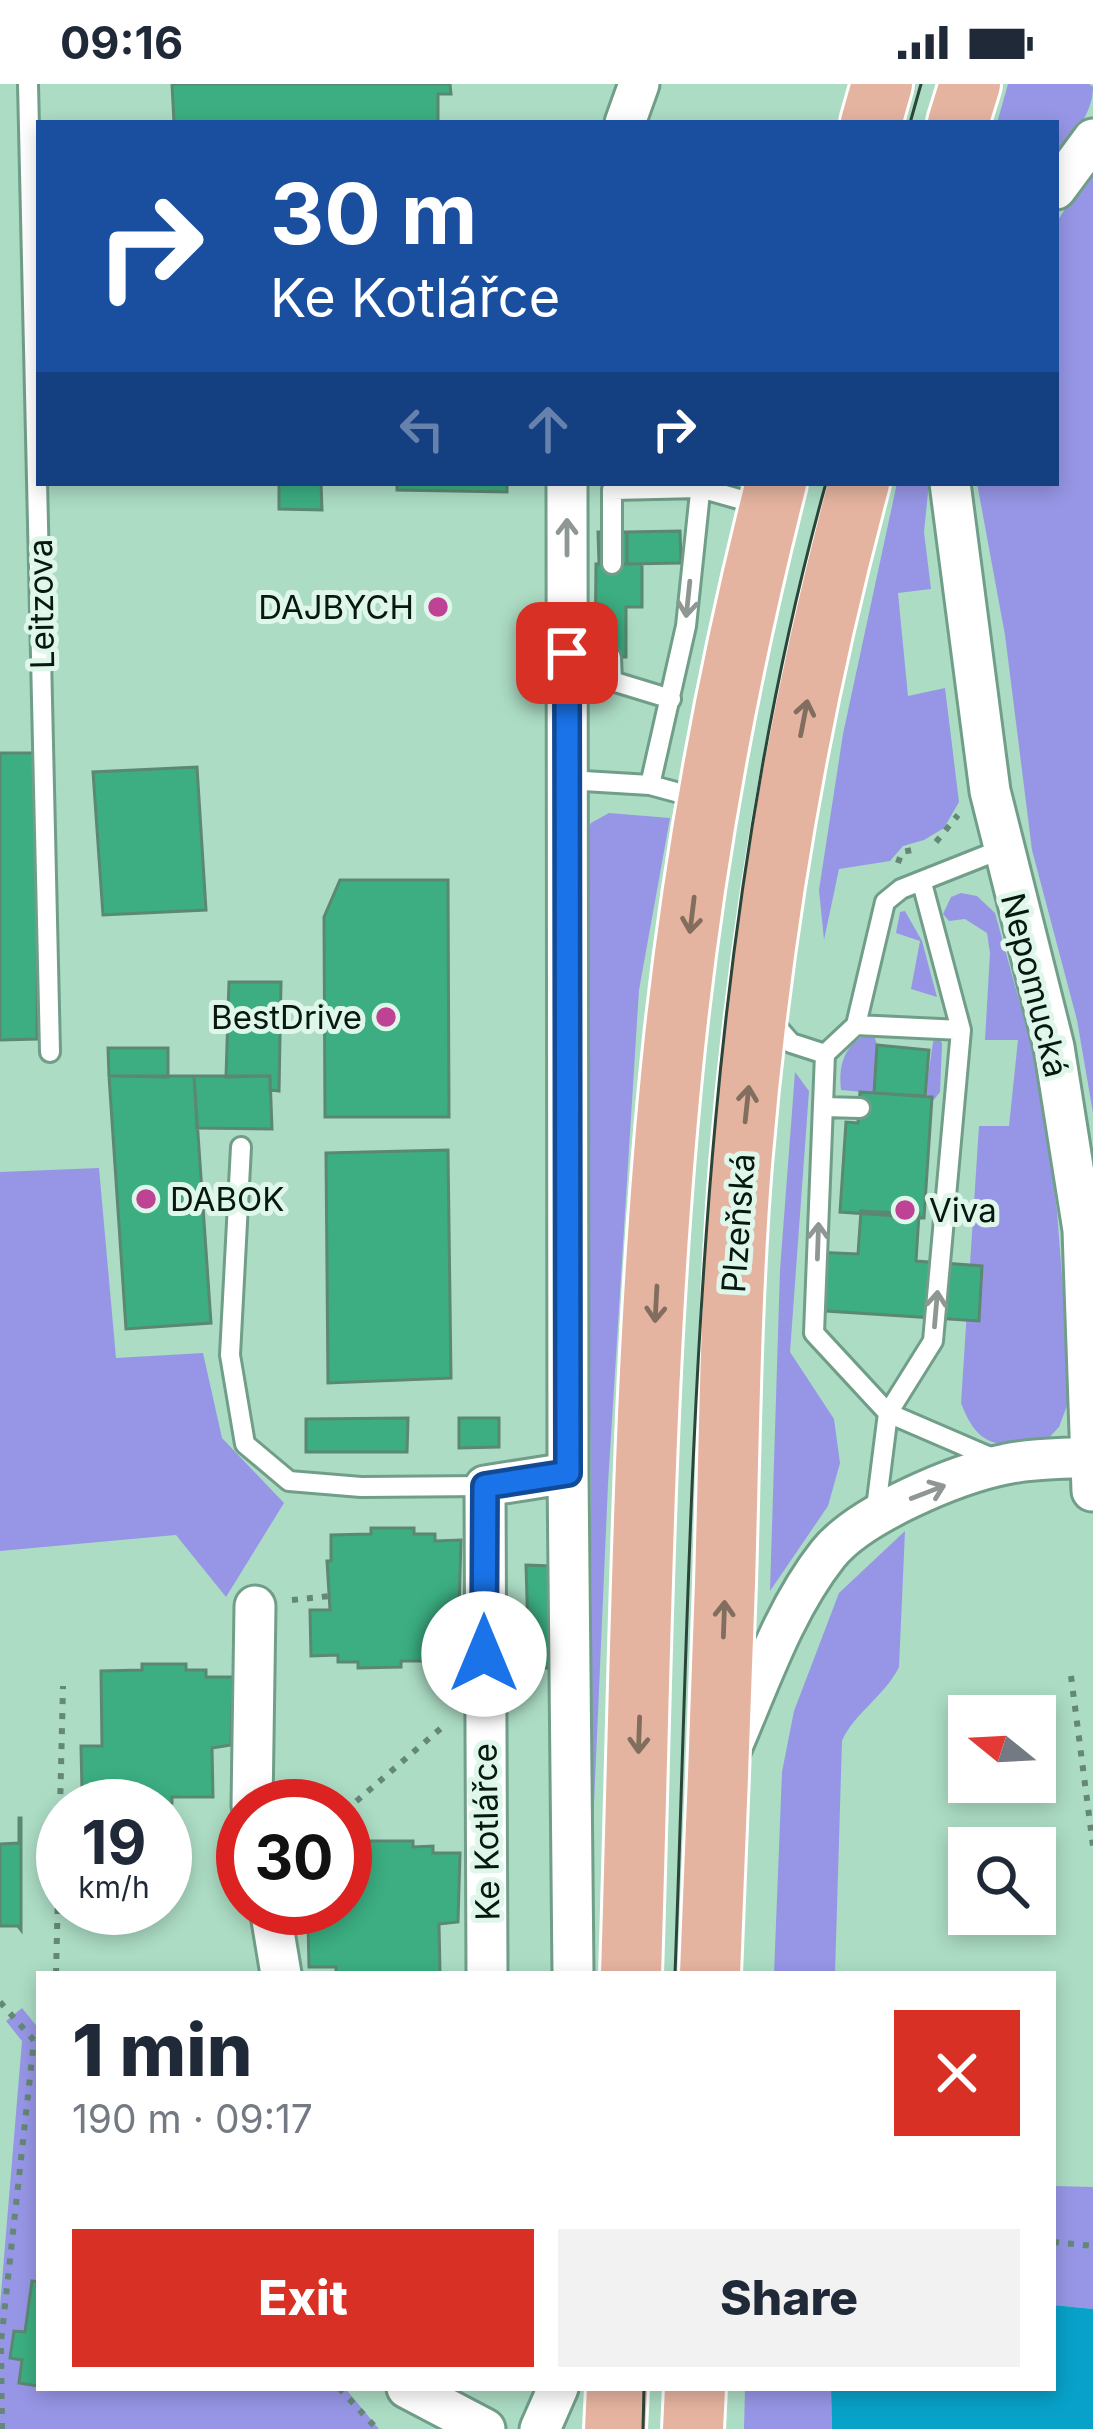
<!DOCTYPE html>
<meta charset="utf-8">
<style>
:root{--surface:#fff;--page:#f2f2f3;--text:#1f2937;--muted:#747a83;--accent:#d93025}
body{margin:0;font-family:Inter,sans-serif;background:var(--page);color:var(--text);height:100vh;display:flex;flex-direction:column;font-size:45px;white-space:nowrap}
*{box-sizing:border-box;margin:0}
p{font-size:39px;color:var(--muted)}
.icon{flex:none;width:66px;height:66px;fill:none;stroke:currentColor;stroke-width:2;stroke-linecap:round;stroke-linejoin:round}
.map{position:relative;flex:1;overflow:hidden}
.panel{position:absolute;left:36px;top:1887px;width:1020px;height:420px;display:flex;flex-direction:column;background:var(--surface);border-radius:0px;box-shadow:0 6px 18px #0003}
.panel>*{flex:none}
.banner{position:absolute;left:36px;top:36px;width:1023px;height:366px;border-radius:0px;box-shadow:0 6px 18px #0003;background:#1a4fa0;color:#fff;overflow:hidden}
.needle{width:78px;rotate:288deg}
.tools{position:absolute;left:948px;top:1611px;display:grid;gap:24px}
.tools a{display:grid;place-items:center;width:108px;height:108px;border-radius:0px;background:var(--surface);box-shadow:0 6px 18px #0003;font-size:60px}
.speed{position:absolute;left:36px;top:1695px;display:flex;gap:24px;font-size:60px;font-weight:700;text-align:center}
.speed>*{display:grid;place-content:center;width:156px;height:156px;border-radius:50%;background:var(--surface);box-shadow:0 6px 18px #0003;line-height:1}
.speed small{font-size:30px;font-weight:400}
.speed .limit{border:18px solid #d22;background:#fff;color:#111}
.pin{position:absolute;display:grid;place-items:center;width:102px;height:102px;color:#fff;margin:-51px;border-radius:24px;box-shadow:0 6px 18px #0006}
.me{position:absolute;width:132px;margin:-66px;rotate:0deg;stroke-linejoin:round;filter:drop-shadow(0 0 9px #0008)}
.turn{display:flex;align-items:center;gap:42px;height:252px;padding:0 36px;font-size:54px}
.turn .icon{width:156px;height:156px;stroke-width:2.5}
.turn b{display:block;font-size:84px;line-height:102px}
.lanes{display:flex;align-items:center;height:114px;padding:0 36px;background:#0003;justify-content:center;gap:60px;direction:ltr}
.lanes .off{opacity:.35}
.round{display:grid;place-items:center;flex:none;width:126px;height:126px;border-radius:0px;background:var(--page)}
.summary{display:flex;align-items:center;justify-content:space-between;height:204px;padding:0 36px}
h1{font-size:72px;font-weight:800;line-height:90px}
.button{display:flex;gap:24px;margin-top:auto;padding:24px 36px}
.button a{flex:1;height:138px;border-radius:0px;background:var(--accent);color:#fff;font-size:48px;font-weight:800;line-height:138px;text-align:center}
.button a+a{background:var(--page);color:var(--text)}
.status{display:flex;justify-content:space-between;align-items:center;height:84px;padding:0 60px;background:var(--surface);direction:ltr}
.status svg{height:33px;fill:currentColor}
.map>svg:first-child{display:block}
.green{fill:#9796e6}
.water{fill:#08a1c9}
.building{fill:#3cae82;stroke:#5b8873;stroke-width:3}
.lines{fill:none;stroke-linecap:round;stroke-linejoin:round}
.lane-casing{stroke:#719e89;stroke-width:24}
.street-casing{stroke:#719e89;stroke-width:45}
.primary-casing{stroke:#fff;stroke-width:66}
.path{stroke:#648776;stroke-width:6;stroke-dasharray:6 9;stroke-linecap:butt}
.lane{stroke:#fff;stroke-width:18}
.street{stroke:#fff;stroke-width:39}
.primary{stroke:#e5b4a0;stroke-width:60}
.tram{stroke:#2c4539;stroke-width:3}
.oneway{stroke:#8f9793}
.oneway2{stroke:#816e5f}
.route-casing{stroke:#114b97;stroke-width:30}
.route{stroke:#1a73e8;stroke-width:21}
.poi-dot{fill:#be4394;stroke:#dff6ea;stroke-width:4.5}
.labels{text-anchor:middle;stroke-width:10;stroke-linejoin:round;paint-order:stroke}
.street-label{font-size:33px;fill:#061810;stroke:#dff6ea}
.poi-label{font-size:33px;fill:#061810;stroke:#dff6ea;text-anchor:end}
</style>
<div class="status"><b>09:16</b><svg viewBox="0 0 49 12"><path d="M0 12V9h3v3zM5 12V6h3v6zM10 12V3h3v9zM15 12V0h3v12zM26 1h20v11H26zM47 4h2v5h-2z"/></svg></div>
<div class="map">
<svg width="1093" height="2345" viewBox="0 0 1093 2345">
<rect width="100%" height="100%" fill="#acdcc4"/>
<path class="green" d="M1008,0H1089L1093,3C1093,30 1072,53 1056,74V39H997Z
M1093,83V1029L1077,936L1032,766L1005,551L977,399H1056V139Z
M897,399H929L924,448L931,505L898,509L908,612L945,604L959,718L944,744L924,756L903,762L890,777L839,785L824,856L819,806L843,650Z
M609,729L670,734L639,906L608,1400L593,1743L586,748L591,739Z
M961,809L977,812L995,829L1038,985L1057,1127L1071,1311L1059,1343L1045,1358C1000,1362 979,1367 961,1319L979,1042H1009L1018,956H985L990,869L987,849L965,835L949,837L943,830L951,813Z
M905,827L922,857L937,913L911,905L920,857L896,849L900,828Z
M869,949L874,951L877,961L874,1009L841,1006C838,980 845,960 869,949Z
M934,952L940,954L942,960L940,1008L932,1018V1013L925,1012Z
M795,988L809,1007L790,1268L834,1335L840,1379L828,1422L770,1507L780,1186Z
M99,1084L116,1274L203,1269L222,1354L284,1419L226,1513L176,1451L0,1467V1088Z
M905,1447L899,1583C885,1612 854,1629 842,1657L835,1890H774L782,1688L794,1627L839,1509Z
M22,1924L39,1945V2198H32L25,2248H14L11,2274L22,2276L19,2299L38,2302L39,2296V2304H345L379,2345H0V2222L22,1957L6,1937Z
M1053,2102L1093,2103V2225L1053,2221Z
M745,2304H831L832,2345H744Z"/>
<path class="water" d="M1053,2221L1093,2225V2345H832L831,2304H1053Z"/>
<path class="building" d="M172,0H450L451,10H438V39H174Z
M279,399H321L322,426L279,425Z
M397,399H507V408L397,406Z
M680,447L681,479L627,480V448Z
M598,448H627V480L599,479Z
M596,480H642V523H626V573H595Z
M0,669H39L37,955L0,956Z
M197,683L206,826L103,831L93,688Z
M340,796H448L449,1033H325L324,833Z
M229,898H281L279,1007L270,1006V992L226,993Z
M877,961L929,966L925,1012L874,1009Z
M108,964H168V993L109,992Z
M109,992H194L211,1239L126,1245Z
M194,992H270L272,1045L197,1044Z
M860,1008L932,1013L924,1134L840,1128L846,1038L858,1039Z
M448,1066L451,1294L328,1299L326,1069Z
M861,1127L919,1130L916,1177L982,1182L979,1237L811,1226L815,1168L858,1170Z
M408,1334L407,1368H306V1335Z
M459,1334H499V1363L459,1364Z
M371,1444H414V1450H435V1457L461,1456L459,1525L441,1528L442,1577H401V1583L358,1584V1578H338V1571L311,1572L310,1526H330L327,1477H331V1451L371,1450Z
M526,1481L551,1482L552,1584H529Z
M142,1580H186V1586H206V1593H233L231,1661L212,1664L213,1713H172V1719L129,1720V1714H109V1707H82L81,1662H102L101,1587L142,1586Z
M19,1734H21V1846L18,1842H0V1760L19,1759Z
M369,1757H413V1763L433,1762V1769H460L458,1838L439,1840L440,1889L336,1890V1883H309L308,1839H329V1824H345V1763L369,1762Z
M32,2197L39,2198L38,2302L19,2299L22,2276L10,2274L14,2247L25,2248Z"/>
<g class="lines">
<g class="lane-casing">
<path id="lane" d="M28,0L50,968
M612,480V406L700,404L760,421
M611,573L612,597L671,615
M567,696L650,701L698,714
M650,701L686,542L701,399
M922,799L961,946
M770,935L791,959L825,970
M856,941L961,946L933,1257L888,1329L875,1432
M824,1023L860,1024
M241,1063L230,1271L245,1360L289,1397L361,1403L485,1402
M997,1376L888,1329L814,1249L825,970L856,941L885,818L901,805L1002,765"/>
</g>
<g class="street-casing">
<path id="street" d="M625,39L639,0
M1056,105L1093,55
M567,399L568,1389L573,1890
M950,399L990,707L1054,963L1083,1146L1092,1407
M730,1667C759,1601 783,1527 828,1470C860,1430 956,1390 1006,1380C1032,1374 1061,1375 1088,1373
M252,1722L255,1522
M270,1824L281,1890
M487,1890L485,1402L568,1389
M407,2304L485,2345
M540,2345L558,2304"/>
</g>
<g class="primary-casing">
<path id="primary" d="M871,39L882,0
M958,39L970,0
M631,1890C641,1581 642,1270 674,963C694,773 729,584 776,399
M710,1890C715,1760 721,1629 725,1499C729,1359 730,1219 741,1080C760,851 799,621 859,399
M615,2345L617,2304
M693,2345L695,2304"/>
</g>
<path class="path" d="M936,758L958,731
M898,779L902,768L918,765
M292,1516L330,1512
M1071,1592L1093,1762
M345,1727L447,1639
M56,1890L63,1602
M0,1918L39,1962
M1053,2158L1093,2162
M339,2304L377,2345
M2,2345L1,2258L34,1956"/>
<use href="#lane" class="lane"/>
<use href="#street" class="street"/>
<use href="#primary" class="primary"/>
<path class="tram" d="M910,39L921,0
M675,1890C694,1391 691,884 826,399
M643,2345L644,2304"/>
</g>
<defs><path id="oneway-shaft" d="M-6 0H5M1.5-3L5.5 0L1.5 3" fill="none" stroke-width="1.6" stroke-linecap="round" stroke-linejoin="round" transform="scale(3)"/></defs>
<g class="oneway">
<use href="#oneway-shaft" transform="translate(567 453) rotate(-90)"/>
<use href="#oneway-shaft" transform="translate(688 515) rotate(96)"/>
<use href="#oneway-shaft" transform="translate(818 1157) rotate(-88)"/>
<use href="#oneway-shaft" transform="translate(936 1225) rotate(-85)"/>
<use href="#oneway-shaft" transform="translate(928 1408) rotate(-21)"/>
</g>
<g class="oneway2">
<use href="#oneway-shaft" transform="translate(804 634) rotate(-79)"/>
<use href="#oneway-shaft" transform="translate(692 831) rotate(97)"/>
<use href="#oneway-shaft" transform="translate(747 1020) rotate(-84)"/>
<use href="#oneway-shaft" transform="translate(656 1220) rotate(93)"/>
<use href="#oneway-shaft" transform="translate(724 1535) rotate(-88)"/>
<use href="#oneway-shaft" transform="translate(639 1651) rotate(92)"/>
</g>
<g class="lines">
<g class="route-casing">
<path id="route" d="M484,1570L485,1402L568,1389L567,569"/>
</g>
<use href="#route" class="route"/>
</g>
<g class="poi-dot">
<circle cx="438" cy="523" r="12"/>
<circle cx="386" cy="933" r="12"/>
<circle cx="146" cy="1115" r="12"/>
<circle cx="905" cy="1126" r="12"/>
</g>
<g class="labels">
<g class="street-label">
<text transform="translate(41 520) rotate(-91)" y="12">Leitzova</text>
<text transform="translate(1035 901) rotate(76)" y="12">Nepomucká</text>
<text transform="translate(738 1139) rotate(-86)" y="12">Plzeňská</text>
<text transform="translate(486 1748) rotate(-91)" y="12">Ke Kotlářce</text>
</g>
<g class="poi-label">
<text x="414" y="535">DAJBYCH</text>
<text x="362" y="945">BestDrive</text>
<text x="170" y="1127" text-anchor="start">DABOK</text>
<text x="929" y="1138" text-anchor="start">Viva</text>
</g>
</g>
</svg>
<div class="tools">
<a><svg class="needle" viewBox="-14 -14 28 28"><path d="M0-13l5 13h-10z" fill="#e53935"/><path d="M0 13l5-13h-10z" fill="#747a83"/></svg></a>
<a><svg class="icon" aria-label="search" viewBox="0 0 24 24"><circle cx="10" cy="10" r="6"/><path d="M15 15l6 6"/></svg></a>
</div>
<div class="speed"><div>19<small>km/h</small></div><div class="limit">30</div></div>
<div class="pin" style="left:567px;top:569px;background:#d93025"><svg class="icon" aria-label="arrive" viewBox="0 0 24 24"><path d="M6 21V4h12l-3 4 3 4H6"/></svg></div>
<svg class="me" style="left:484px;top:1570px" viewBox="-20 -20 40 40"><circle r="19" fill="#fff"/><path d="M0-13L10 11 0 6-10 11z" fill="#1a73e8"/></svg>
<div class="banner">
<div class="turn"><svg class="icon" aria-label="right" viewBox="0 0 24 24"><path d="M7 20v-9h11M14 6l5 5-5 5"/></svg><div><b>30 m</b>Ke Kotlářce</div></div>
<div class="lanes"><svg class="icon off" aria-label="left" viewBox="0 0 24 24"><path d="M17 20v-9H6M10 6l-5 5 5 5"/></svg><svg class="icon off" aria-label="ahead" viewBox="0 0 24 24"><path d="M12 20V5M6 11l6-6 6 6"/></svg><svg class="icon" aria-label="right" viewBox="0 0 24 24"><path d="M7 20v-9h11M14 6l5 5-5 5"/></svg></div>
</div>
<section class="panel">
<div class="summary"><div><h1>1 min</h1><p>190 m · 09:17</p></div><a class="round" style="background:#d93025;color:#fff"><svg class="icon" aria-label="close" viewBox="0 0 24 24"><path d="M6 6l12 12M18 6L6 18"/></svg></a></div>
<div class="button"><a>Exit</a><a>Share</a></div>
</section>
</div>
